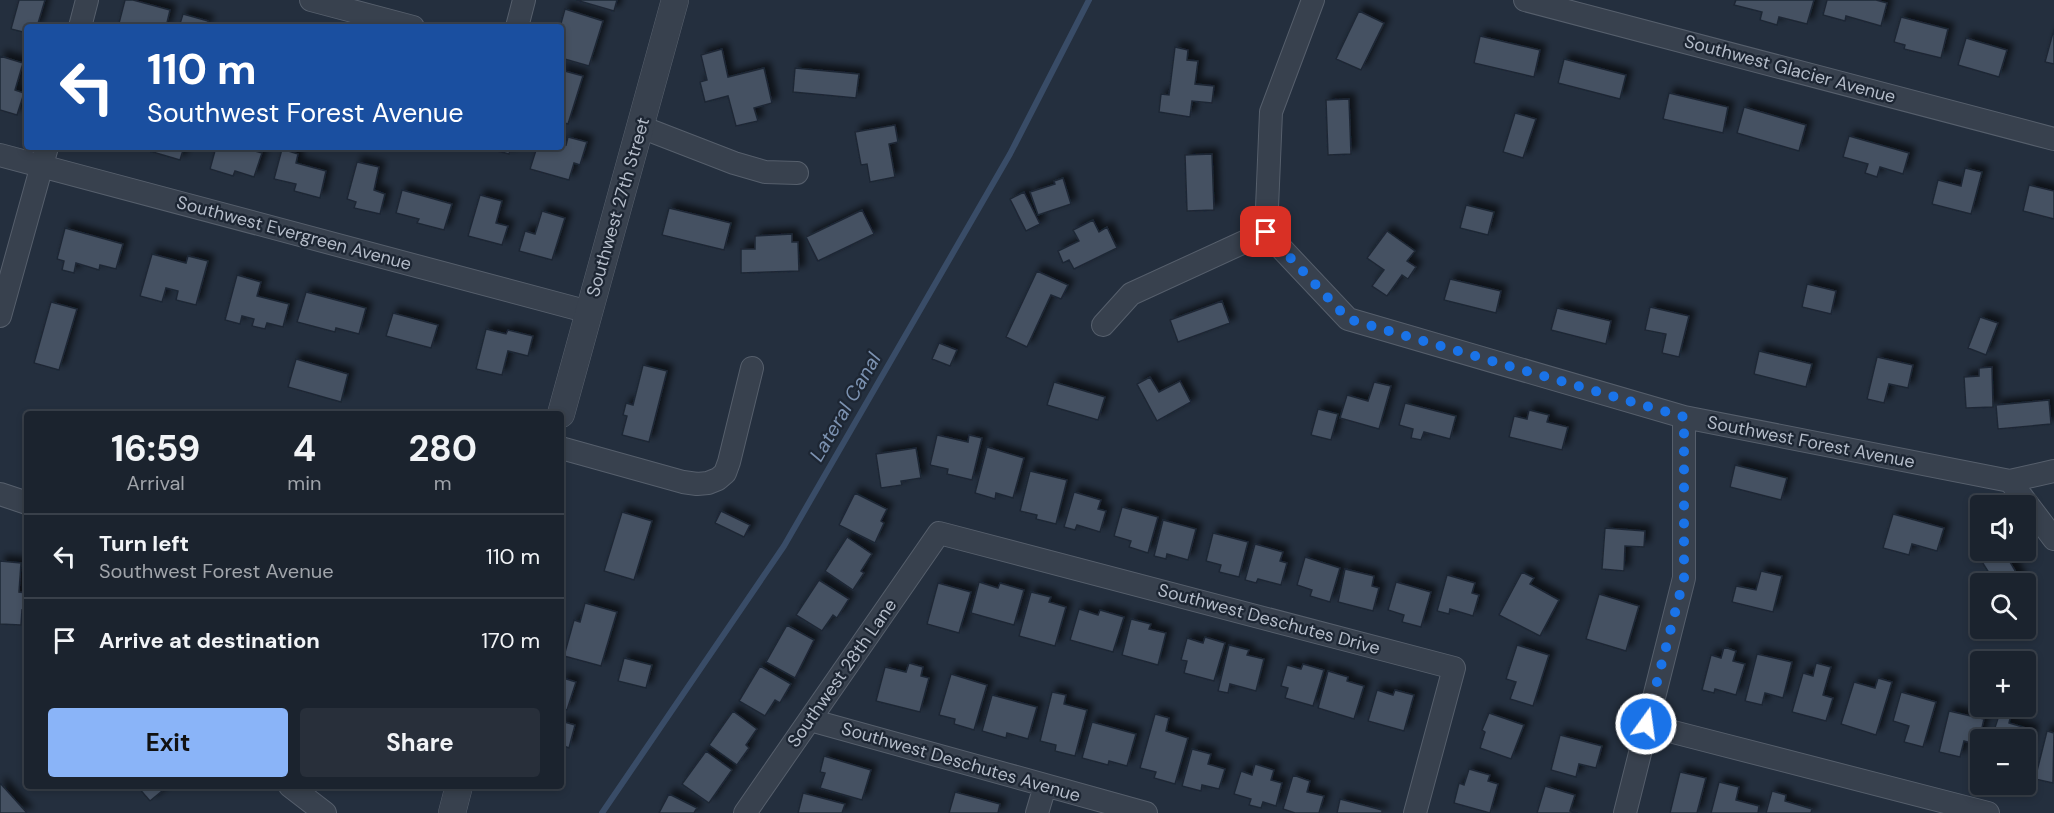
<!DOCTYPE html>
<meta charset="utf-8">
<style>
:root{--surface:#1b232e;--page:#282f3a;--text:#f1f3f6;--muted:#a0a4aa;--line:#39404a;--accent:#8ab4f8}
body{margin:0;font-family:"DM Sans",sans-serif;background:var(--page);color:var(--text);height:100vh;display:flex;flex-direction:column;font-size:22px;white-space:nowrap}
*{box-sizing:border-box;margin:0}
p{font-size:20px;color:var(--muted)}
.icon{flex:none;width:33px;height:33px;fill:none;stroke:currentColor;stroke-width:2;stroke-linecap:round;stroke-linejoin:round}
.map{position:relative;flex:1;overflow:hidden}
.side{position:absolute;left:24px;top:411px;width:540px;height:378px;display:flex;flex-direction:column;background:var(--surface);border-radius:6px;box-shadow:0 3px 9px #0003,0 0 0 2px var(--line)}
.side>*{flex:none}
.hud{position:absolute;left:24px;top:24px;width:540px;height:126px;border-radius:6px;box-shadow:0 3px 9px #0003,0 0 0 2px var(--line);background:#1a4fa0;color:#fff;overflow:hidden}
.buttons{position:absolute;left:1970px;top:495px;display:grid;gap:12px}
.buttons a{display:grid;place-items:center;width:66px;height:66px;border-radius:6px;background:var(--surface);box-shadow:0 3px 9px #0003,0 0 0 2px var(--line);font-size:30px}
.pin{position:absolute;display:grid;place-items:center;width:51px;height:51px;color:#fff;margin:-26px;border-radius:12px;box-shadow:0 3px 9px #0006}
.me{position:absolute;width:66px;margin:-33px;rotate:14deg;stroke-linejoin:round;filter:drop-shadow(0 0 4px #0008)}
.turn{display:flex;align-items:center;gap:21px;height:126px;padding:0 24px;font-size:27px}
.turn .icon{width:78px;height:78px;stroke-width:2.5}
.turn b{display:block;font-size:42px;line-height:51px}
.eta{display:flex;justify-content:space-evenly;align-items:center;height:102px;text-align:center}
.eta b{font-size:36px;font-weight:700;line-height:42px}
.button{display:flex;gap:12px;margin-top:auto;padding:12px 24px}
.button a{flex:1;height:69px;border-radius:6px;background:var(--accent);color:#111;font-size:24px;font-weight:700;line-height:69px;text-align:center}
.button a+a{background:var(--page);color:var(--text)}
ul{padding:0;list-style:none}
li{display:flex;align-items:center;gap:18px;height:84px;padding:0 24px;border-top:2px solid var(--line)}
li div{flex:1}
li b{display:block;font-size:22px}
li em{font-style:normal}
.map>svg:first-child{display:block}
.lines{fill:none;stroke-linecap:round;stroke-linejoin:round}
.stream{stroke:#394c67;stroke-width:6}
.building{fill:#455162;stroke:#1f2835;stroke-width:1.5;filter:url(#shadow)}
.minor-casing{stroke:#565f6c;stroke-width:24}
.tertiary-casing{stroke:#565f6c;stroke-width:28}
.minor{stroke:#38414e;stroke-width:22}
.tertiary{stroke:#38414e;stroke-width:27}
.route{stroke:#1a73e8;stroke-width:10;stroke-dasharray:0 18}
.labels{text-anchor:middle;stroke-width:4.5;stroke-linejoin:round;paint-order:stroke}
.street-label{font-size:18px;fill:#b4bcc9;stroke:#1d2633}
.water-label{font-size:20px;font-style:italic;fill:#7c92b1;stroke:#1d2633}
</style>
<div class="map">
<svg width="2054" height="813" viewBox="0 0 2054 813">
<defs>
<filter id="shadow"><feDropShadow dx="5.5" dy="-5.5" stdDeviation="3" flood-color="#0009"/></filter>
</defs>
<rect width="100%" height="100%" fill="#242f3e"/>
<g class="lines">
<path class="stream" d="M602,813L784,546L1010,154L1089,0"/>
</g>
<path class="building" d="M19,0H45L37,27H27V33L11,29Z
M125,0H133L170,10L166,27H118Z
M576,0H617L614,11Z
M1736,0H1814L1807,24L1779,17L1777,25L1760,20L1762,12L1734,5Z
M1827,0H1876L1887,3L1881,26L1846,16L1845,21L1823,15Z
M565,9L603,21L589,66L561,58V39L564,29L560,27Z
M1359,11L1384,23L1361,70L1336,59Z
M183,14L208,21L206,27H179Z
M1901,17L1948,29L1941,58L1904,49L1905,45L1894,42Z
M2054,29V64L2045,62Z
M1480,36L1540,50L1534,77L1474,63Z
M1966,38L2007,50L1999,77L1958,65Z
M1175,47L1188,50L1187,60L1198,61L1195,84L1214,86L1212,103L1192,101L1190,117L1159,112L1161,94L1169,95Z
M722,49L728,77L764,68L772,103L754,108L758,121L736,126L728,96L705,102L700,82L707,80L701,55Z
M0,56L23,63L15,90L24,93L17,115L0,110Z
M1564,59L1626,75L1620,99L1558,83Z
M795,68L859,74L856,98L793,92Z
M561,70L583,76L568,124L561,122Z
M1669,93L1728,107L1723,133L1663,119Z
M1349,99L1351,154L1328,155L1326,100Z
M1744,107L1806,125L1799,151L1737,133Z
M1515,113L1536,119L1523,158L1503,152Z
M895,125L898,142L889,144L895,177L870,182L867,164L861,165L855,132Z
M1849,136L1909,153L1903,174L1880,167L1877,177L1865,173L1868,164L1843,157Z
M568,137L587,142L580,165L574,163L569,180L530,169L537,147H561V144L566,145Z
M147,147H184L180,160L146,150Z
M216,147H241L262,153L254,177L235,171L233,176L210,169Z
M483,147H511L509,154Z
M282,149L298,154L296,163L326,171L320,198L294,191L296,184L274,179Z
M1212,154L1214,210L1187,211L1185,155Z
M357,162L379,167L374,190L385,194L380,214L354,208L356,202L347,199Z
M1965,168L1982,172L1971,214L1932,204L1938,180L1961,186Z
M1063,178L1071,204L1038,215L1030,192L1055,184L1054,181Z
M2029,185L2054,191V219L2023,211Z
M402,190L452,204L444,230L417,223L419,219L396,213Z
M1024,192L1040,224L1026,231L1010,199Z
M480,195L502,201L496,223L508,226L502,245L468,236Z
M1466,205L1494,212L1488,235L1460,228Z
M669,208L731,223L724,250L662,235Z
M862,210L874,234L818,261L806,237Z
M542,211L565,218L552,260L519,251L525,231L535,234Z
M1093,220L1099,232L1107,227L1117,248L1074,269L1069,260L1063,263L1058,251L1079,241L1073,230Z
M65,228L123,244L116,269L100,265L99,270L76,263L74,273L62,270L64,261L57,259Z
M1387,231L1415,251L1407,261L1416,267L1408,279L1402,275L1387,296L1372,286L1384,270L1367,258Z
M792,234V242H798L799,271L741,273V249H755V236Z
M152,254L186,263L188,256L208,261L196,305L176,300L178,291L166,288L162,302L140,296Z
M1037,271L1068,285L1061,299L1051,295L1027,347L1006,337Z
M237,275L261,282L257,296L289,304L283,327L267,323L265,329L252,326L254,319L242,316L240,324L225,320Z
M1450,279L1501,291L1496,313L1444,300Z
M1807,284L1836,291L1831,314L1802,307Z
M306,292L366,308L359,334L336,328L335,332L297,322Z
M1222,301L1230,323L1178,342L1170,320Z
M51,302L77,309L59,370L34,363Z
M1650,307L1689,316L1679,357L1662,353L1666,334L1645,330Z
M1557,308L1611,321L1606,344L1551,330Z
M393,313L438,325L431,348L386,336Z
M1980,317L1998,323L1986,355L1968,348Z
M486,329L506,334L508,330L533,336L528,356L508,351L502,375L476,369Z
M939,343L957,350L950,366L932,359Z
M1759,351L1812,364L1806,387L1754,374Z
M1877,357L1913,365L1908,388L1889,384L1884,403L1867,399Z
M296,359L348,374L341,402L288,387Z
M643,365L667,371L649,442L622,435L627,416L623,415L626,403L633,405Z
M1992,367L1993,407L1966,408L1964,377L1979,376V368Z
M1150,377L1159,392L1180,381L1191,402L1157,421L1137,384Z
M1054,382L1105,397L1098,420L1047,405Z
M1374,382L1391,386L1379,429L1340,418L1347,395L1368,401Z
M2049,400L2051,424L1998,429L1996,405Z
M1405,403L1456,416L1450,439L1424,432L1421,440L1411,438L1413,429L1399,425Z
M1318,409L1338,414L1331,440L1311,435Z
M1529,410L1549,415L1547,422L1568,427L1562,450L1509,437L1514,416L1527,419Z
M937,435L968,442L969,435L982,438L972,480L947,474L948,469L930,465Z
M987,447L1024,458L1013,498L996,493L995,499L975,493Z
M916,448L921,478L901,481L902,485L881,488L876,454Z
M1735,465L1787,478L1781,500L1730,487Z
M1030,471L1067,480L1056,524L1036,519L1037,515L1020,511Z
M1074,492L1101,500L1098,509L1106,511L1100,532L1077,525L1075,530L1064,527Z
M855,493L887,509L881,521L884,523L875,543L839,525Z
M1122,507L1158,517L1148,553L1129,547L1131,541L1114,536Z
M721,511L750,525L744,537L715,523Z
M622,512L652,521L634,580L604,571Z
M1893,514L1944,528L1937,551L1912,544L1909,555L1883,548Z
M1163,520L1196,529L1188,560L1167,554L1166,559L1154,556Z
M1605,528L1645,531L1644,547L1625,546L1624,571L1602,569Z
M1213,533L1248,542L1239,577L1219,572L1221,565L1206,561Z
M847,537L872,554L861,571L864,573L853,590L825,571Z
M1255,544L1283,552L1280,561L1287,563L1281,585L1258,579L1256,583L1245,580Z
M1984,550H2003L2023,584H1996L1977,554Z
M1305,557L1340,568L1330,602L1310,596L1312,590L1297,585Z
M0,561L21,563L19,592L27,593V611L22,610L21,625L0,624Z
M1345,569L1374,576L1372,586L1379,588L1373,611L1338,602Z
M1761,571L1782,576L1773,612L1732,602L1736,586L1756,590Z
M1522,572L1534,578L1530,584L1559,600L1540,636L1499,615Z
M1447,575L1475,583L1472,593L1479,595L1473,616L1450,609L1449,614L1437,611Z
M819,580L849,599L837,618L833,615L822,631L796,615Z
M979,582L998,588L1000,583L1024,590L1014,625L971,613Z
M1396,582L1431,592L1421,627L1402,622L1404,615L1388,610Z
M938,583L971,592L959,633L927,624Z
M1031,592L1051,597L1049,602L1066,607L1055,646L1019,636Z
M1599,594L1639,606L1626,651L1586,639Z
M585,603L617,612L601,666L564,656L574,620L580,622Z
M1079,609L1098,615L1100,610L1124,617L1113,652L1070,640Z
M1131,619L1151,624L1149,629L1166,633L1158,665L1122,655Z
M787,625L814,640L795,678L766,662Z
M1205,637L1225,643L1214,681L1184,673L1187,661L1181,660L1187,638L1203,643Z
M1229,645L1249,650L1247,655L1264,659L1256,691L1230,684L1228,693L1218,691Z
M1517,645L1549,655L1533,706L1510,699L1516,682L1506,679Z
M1724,647L1736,651L1733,661L1745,664L1736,695L1715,689L1714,693L1702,690L1711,655L1721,658Z
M1757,654L1792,662L1783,698L1765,693L1762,705L1745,701Z
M624,658L652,665L646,688L618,681Z
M909,663L923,667L921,676L929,678L920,712L876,701L885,667L906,672Z
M1816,663L1831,667L1823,695L1833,698L1826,721L1792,712L1803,673L1813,676Z
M1303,664L1324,670L1313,706L1285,698L1288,688L1281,686L1287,665L1301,669Z
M760,666L791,684L780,703L775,700L765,716L739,701Z
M1328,671L1348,677L1347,681L1364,686L1354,719L1318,708Z
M951,674L987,685L974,730L954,724L955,719L939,715Z
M563,678L576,682L567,710L561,709V685Z
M1878,678L1892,682L1876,735L1841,724L1854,682L1875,688Z
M1377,690L1393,695L1395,690L1414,695L1404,731L1368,721Z
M1052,692L1066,695L1064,704L1087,710L1075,756L1055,751L1056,745L1040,741Z
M1901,692L1936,702L1923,747L1904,742L1909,726L1893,721Z
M992,695L1037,707L1028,739L1007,733L1006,738L982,731Z
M733,711L757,729L746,745L749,748L737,765L709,745Z
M1949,711L1984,719L1978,745L1964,741L1960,757L1939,752Z
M2000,712L2011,715L2009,723L2033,730L2025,757V740H1991Z
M1489,713L1524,725L1511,759L1480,748L1485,732L1482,730Z
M1155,714L1169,718L1166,731L1188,738L1175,784L1154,778L1156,772L1140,768Z
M561,721L575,725L569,748L561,745Z
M1092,722L1136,734L1127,766L1109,761L1108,765L1082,758Z
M2047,731L2054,733L2053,783L2035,779Z
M1560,735L1602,746L1596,768L1579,764L1576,777L1551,770Z
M1192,749L1211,754L1208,764L1225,769L1219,789L1202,785L1201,791L1182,786Z
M706,751L732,770L709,803L682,784Z
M824,756L871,770L862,800L820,788L825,773L820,772Z
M1255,764L1274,770L1271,780L1282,783L1276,806L1263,802L1261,808L1249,805L1251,799L1234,794L1241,771L1252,775Z
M1469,769L1490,775L1488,781L1498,784L1490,813L1454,803L1459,783L1464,785Z
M1680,772L1706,778L1697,813H1670Z
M1293,775L1310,781L1307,792L1324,796L1319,813H1295L1283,809Z
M1719,782L1739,787L1736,800L1759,806L1758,813H1711Z
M0,783L27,813H0Z
M137,786H168L150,801Z
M1545,786L1575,795L1570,811L1578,813H1537Z
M1772,791L1786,795L1785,801L1812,809L1811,813H1766Z
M955,792L1000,804L998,813H949Z
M803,793L845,804L842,813H798Z
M669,794L697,808L694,813H659Z
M1340,799L1382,810V813H1337Z"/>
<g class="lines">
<g class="minor-casing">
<path id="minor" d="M311,0L413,27
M1525,0L2054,139
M80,27L87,0
M517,27L524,0
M641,127L734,163L765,172L797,173
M0,155L589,312
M1266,232L1348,319L1684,417L2010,481L2054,471
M1266,232L1271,112L1313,0
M0,316L47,147
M1103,325L1131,294L1266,232
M561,448L683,482L697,484L708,483L718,479L725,473L729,462L752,368
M2010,481L2054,539
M0,494L27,503
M810,720L1146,813
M1646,725L1988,813
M290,786L325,813
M745,813L939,533L1454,668L1415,813
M1037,813L1045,786
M1625,813L1684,578V417"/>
</g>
<g class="tertiary-casing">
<path id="tertiary" d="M561,414L675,0
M452,813L459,786"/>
</g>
<use href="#minor" class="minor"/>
<use href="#tertiary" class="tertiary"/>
</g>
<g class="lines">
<path class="route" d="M1266,232L1348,319L1684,417V578L1646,724"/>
</g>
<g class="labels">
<g class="street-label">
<text transform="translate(1790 69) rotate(15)" y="6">Southwest Glacier Avenue</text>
<text transform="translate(618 207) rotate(-74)" y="6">Southwest 27th Street</text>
<text transform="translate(294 233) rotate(15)" y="6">Southwest Evergreen Avenue</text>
<text transform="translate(1811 442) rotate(11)" y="6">Southwest Forest Avenue</text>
<text transform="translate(1269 619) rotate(15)" y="6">Southwest Deschutes Drive</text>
<text transform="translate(842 673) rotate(-55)" y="6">Southwest 28th Lane</text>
<text transform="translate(961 762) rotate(16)" y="6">Southwest Deschutes Avenue</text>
</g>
<g class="water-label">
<text transform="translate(845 407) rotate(-60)" y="7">Lateral Canal</text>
</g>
</g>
</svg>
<div class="buttons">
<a><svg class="icon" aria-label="sound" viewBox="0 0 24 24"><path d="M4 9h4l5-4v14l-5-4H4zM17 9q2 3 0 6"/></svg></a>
<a><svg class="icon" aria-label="search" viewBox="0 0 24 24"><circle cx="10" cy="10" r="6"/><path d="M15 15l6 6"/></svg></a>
<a>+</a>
<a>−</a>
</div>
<div class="pin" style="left:1266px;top:232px;background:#d93025"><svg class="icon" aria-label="arrive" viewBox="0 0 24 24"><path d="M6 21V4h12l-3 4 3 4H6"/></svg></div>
<svg class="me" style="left:1646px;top:724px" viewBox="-20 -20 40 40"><circle r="17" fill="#1a73e8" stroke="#fff" stroke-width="3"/><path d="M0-11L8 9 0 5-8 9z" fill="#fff"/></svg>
<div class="hud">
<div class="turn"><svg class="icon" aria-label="left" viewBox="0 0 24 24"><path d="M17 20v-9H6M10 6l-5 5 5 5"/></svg><div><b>110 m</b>Southwest Forest Avenue</div></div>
</div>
<section class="side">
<div class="eta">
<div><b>16:59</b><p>Arrival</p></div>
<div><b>4</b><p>min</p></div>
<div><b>280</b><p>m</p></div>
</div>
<ul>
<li><svg class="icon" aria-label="left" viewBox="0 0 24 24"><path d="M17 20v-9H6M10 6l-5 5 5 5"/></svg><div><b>Turn left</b><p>Southwest Forest Avenue</p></div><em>110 m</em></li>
<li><svg class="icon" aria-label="arrive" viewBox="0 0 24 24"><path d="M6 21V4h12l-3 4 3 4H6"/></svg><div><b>Arrive at destination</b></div><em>170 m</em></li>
</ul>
<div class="button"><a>Exit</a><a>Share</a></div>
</section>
</div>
